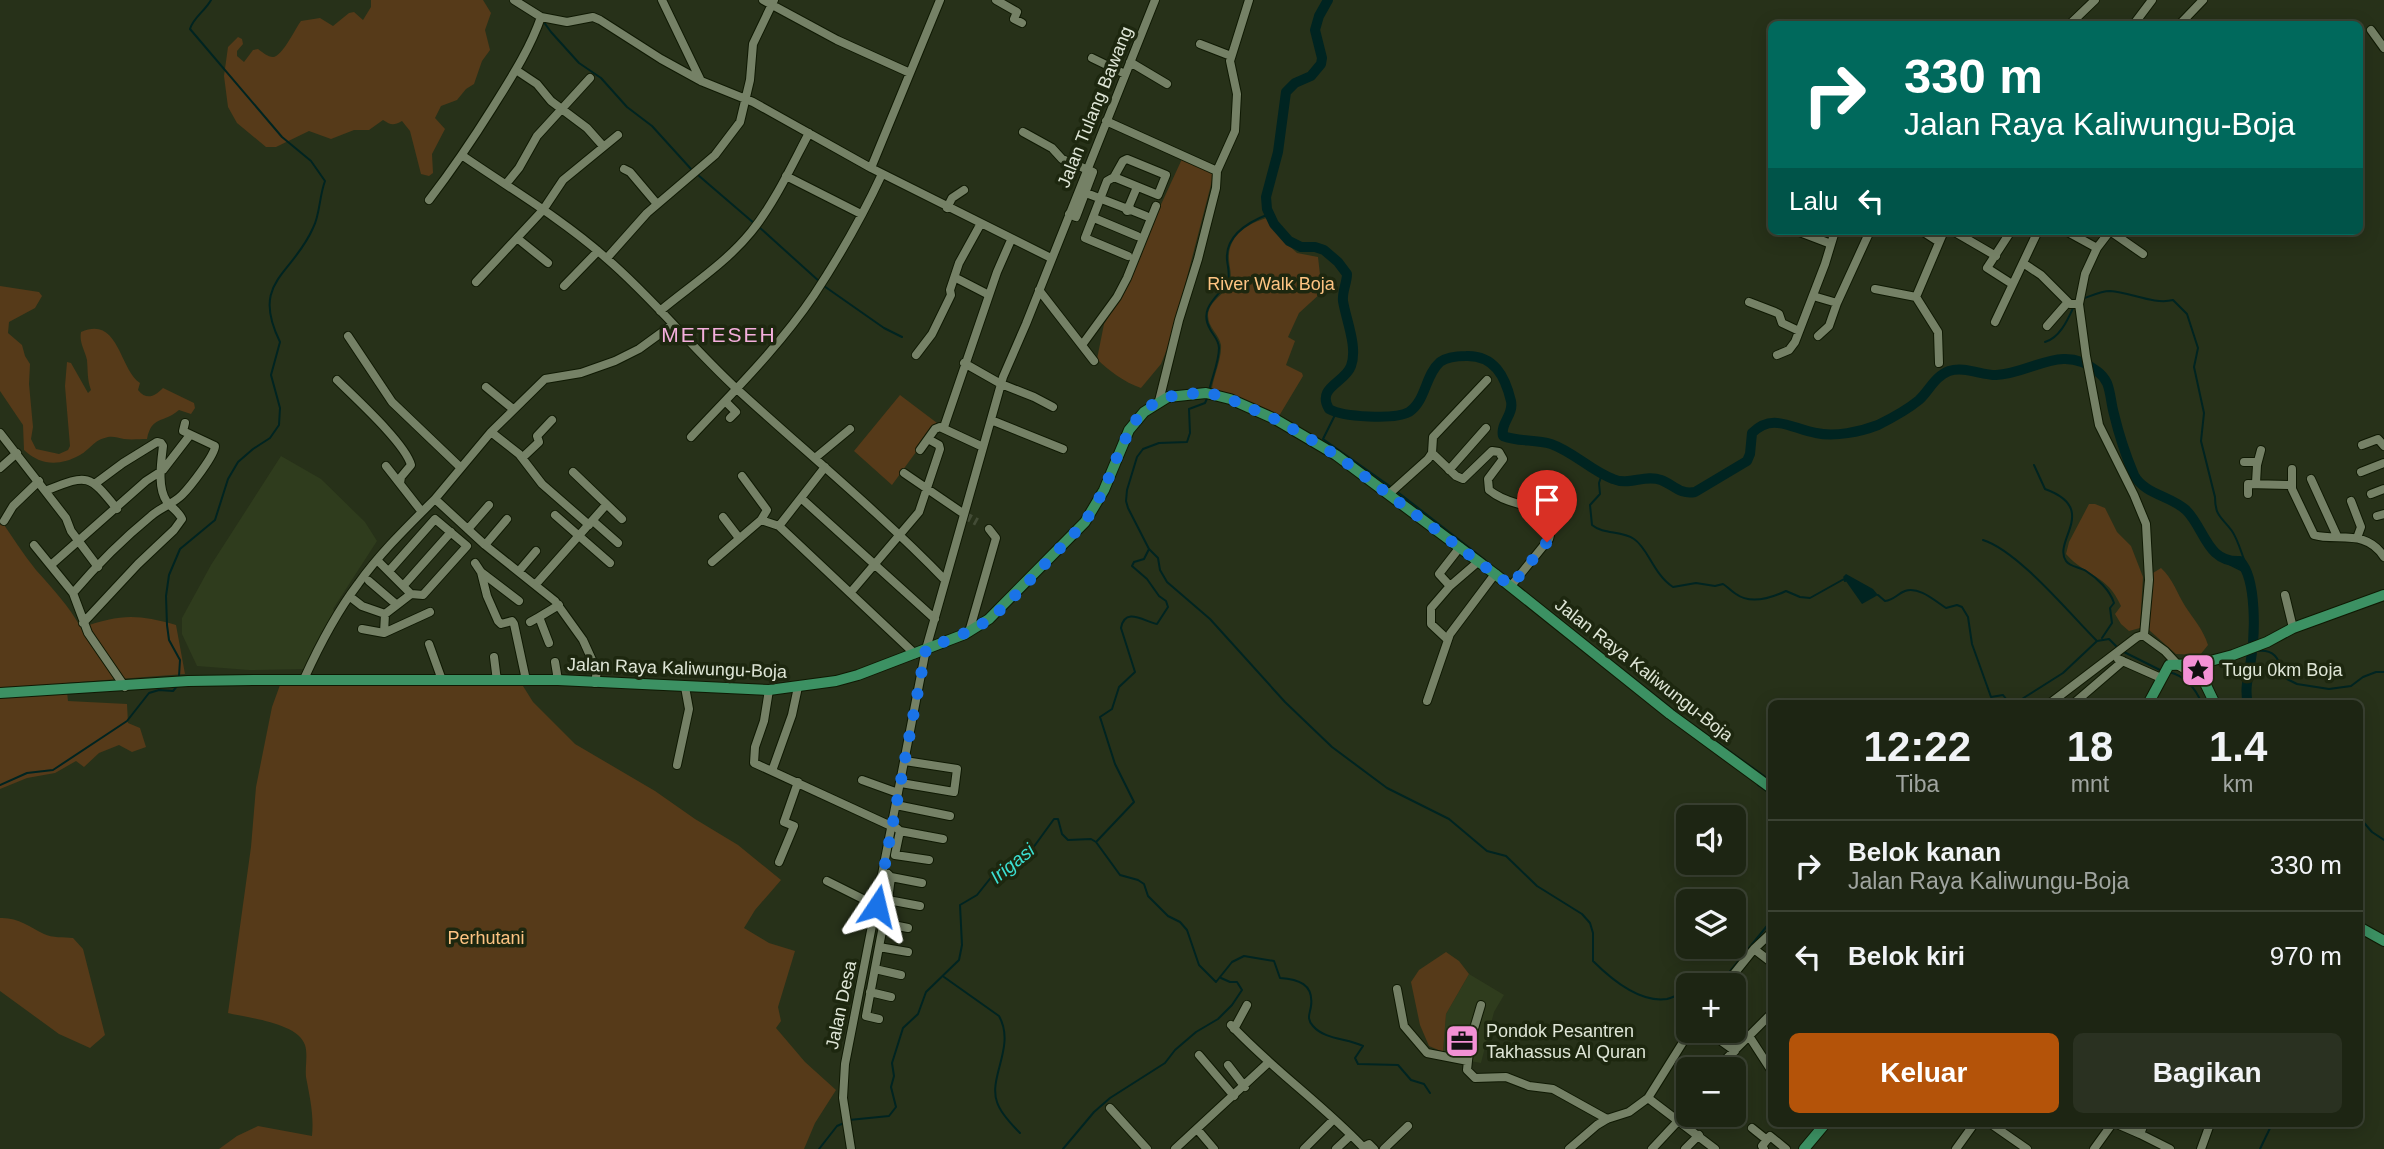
<!DOCTYPE html>
<html lang="id">
<meta charset="utf-8">
<style>
:root{--surface:#1d2513;--page:#2a3121;--text:#f1f3f6;--muted:#a0a5a0;--line:#3b4233;--accent:#b45309}
body{margin:0;font-family:Helvetica,sans-serif;background:var(--page);color:var(--text);height:100vh;display:flex;flex-direction:column;font-size:26px;white-space:nowrap}
*{box-sizing:border-box;margin:0}
p{font-size:23px;color:var(--muted)}
.icon{flex:none;width:38px;height:38px;fill:none;stroke:currentColor;stroke-width:2;stroke-linecap:round;stroke-linejoin:round}
.map{position:relative;flex:1;overflow:hidden}
.sheet{position:absolute;left:1768px;top:700px;width:595px;height:427px;display:flex;flex-direction:column;background:var(--surface);border-radius:10px;box-shadow:0 4px 18px #0003,0 0 0 2px var(--line)}
.sheet>*{flex:none}
.hud{position:absolute;left:1768px;top:21px;width:595px;height:214px;border-radius:10px;box-shadow:0 4px 18px #0003,0 0 0 2px var(--line);background:#00695c;color:#fff;overflow:hidden}
.controls{position:absolute;left:1676px;top:805px;display:grid;gap:14px}
.controls a{display:grid;place-items:center;width:70px;height:70px;border-radius:10px;background:var(--surface);box-shadow:0 4px 18px #0003,0 0 0 2px var(--line);font-size:35px}
.pin{position:absolute;display:grid;place-items:center;width:60px;height:60px;color:#fff;margin:-72px -30px;border-radius:50% 50% 50% 0;rotate:-45deg;box-shadow:0 0 7px #0007}
.pin .icon{rotate:45deg}
.me{position:absolute;width:77px;margin:-38px;rotate:10deg;stroke-linejoin:round;filter:drop-shadow(0 0 5px #0008)}
.turn{display:flex;align-items:center;gap:24px;height:147px;padding:0 21px;font-size:32px}
.turn .icon{width:91px;height:91px;stroke-width:2.5}
.turn b{display:block;font-size:49px;line-height:60px}
.then{display:flex;align-items:center;height:66px;padding:0 21px;background:#0003;gap:14px;font-size:26px}
.eta{display:flex;justify-content:space-evenly;align-items:center;height:119px;text-align:center}
.eta b{font-size:42px;font-weight:700;line-height:49px}
.action{display:flex;gap:14px;margin-top:auto;padding:14px 21px}
.action a{flex:1;height:80px;border-radius:10px;background:var(--accent);color:#fff;font-size:28px;font-weight:700;line-height:80px;text-align:center}
.action a+a{background:var(--page);color:var(--text)}
ul{padding:0;list-style:none}
li{display:flex;align-items:center;gap:21px;height:91px;padding:0 21px;border-top:2px solid var(--line)}
li div{flex:1}
li b{display:block;font-size:26px}
li em{font-style:normal}
.map>svg:first-child{display:block}
.built{fill:#2f3c1d}
.green{fill:#563a19}
.water{fill:#002421}
.lines{fill:none;stroke-linecap:round;stroke-linejoin:round}
.stream{stroke:#002421;stroke-width:2}
.canal{stroke:#002421;stroke-width:5}
.river{stroke:#002421;stroke-width:10}
.minor-tunnel{stroke:#434c36;stroke-width:8;stroke-dasharray:8 4;stroke-linecap:butt}
.minor-casing{stroke:#0f1903;stroke-width:10}
.major-casing{stroke:#0f1903;stroke-width:12}
.minor{stroke:#758166;stroke-width:8}
.major{stroke:#3c9163;stroke-width:10}
.route{stroke:#1a73e8;stroke-width:12;stroke-dasharray:0 21.6}
.labels{text-anchor:middle;stroke-width:7;stroke-linejoin:round;paint-order:stroke}
.street-label{font-size:18px;fill:#dfe6d7;stroke:#1d270f}
.park-label{font-size:18px;fill:#fec483;stroke:#1d270f}
.poi-label{font-size:18px;fill:#dfe6d7;stroke:#1d270f;text-anchor:start}
.water-label{font-size:19px;font-style:italic;fill:#3be0d3;stroke:#1d270f}
.quarter-label{font-size:21px;letter-spacing:2px;fill:#f4afdd;stroke:#1d270f}
</style>
<div class="map">
<svg width="2384" height="1149" viewBox="0 0 2384 1149">
<rect width="100%" height="100%" fill="#273119"/>
<path class="built" d="M281,456L321,479L365,522L377,541L333,609L335,613L305,669L249,670L197,666L182,634V618L211,565Z
M1469,974L1504,995L1494,1012L1481,1063L1470,1061L1465,1056L1443,1052L1446,1014Z"/>
<path class="green" d="M371,0H483L491,13L485,30L490,50L482,61L474,84L466,89L457,100L441,106L435,118L445,129L432,154L433,173L429,176L421,174L410,131L402,121C393,126 391,125 383,120L369,130H354L331,139L309,131L276,147H266L237,123L228,107L224,76L228,47L238,37L242,39L243,44L237,51V56L244,62L253,50L258,49C262,52 268,57 273,57C282,57 295,29 301,21L320,18L333,26L349,13L354,12L363,20L371,7Z
M1182,159L1214,173L1171,339L1161,364L1141,388C1124,382 1109,371 1097,359L1104,324L1125,291L1146,237Z
M1267,218L1280,237L1297,253L1318,257L1322,292L1299,313L1288,337L1295,341L1286,365L1302,373L1303,376L1279,416L1212,388C1214,375 1222,358 1221,345C1219,334 1208,328 1208,315C1209,301 1223,296 1229,284C1233,275 1229,268 1229,258C1228,236 1248,223 1267,218Z
M0,286L39,292L42,296L35,308L9,322L8,333L22,345L25,356L30,364L29,384L33,427L31,439L36,449L59,454L68,450L70,446L65,386L67,362L71,363L88,393L91,390C87,379 88,371 87,360C85,350 79,343 81,332C119,315 119,369 140,383L138,390C147,401 155,396 163,388L194,403L195,408L191,414L179,410C163,424 152,415 147,439C140,439 131,440 124,439C118,438 114,436 108,437C93,440 91,449 80,455C60,466 41,466 24,450L23,425L0,391Z
M900,395L937,423L892,485L854,451Z
M2089,504H2095L2105,508L2117,532L2131,546L2143,577L2140,628L2129,631L2121,624L2115,614L2121,606C2107,574 2086,577 2066,554L2069,542Z
M0,519C12,536 23,554 36,570C53,589 69,606 81,628C120,614 137,614 176,625L185,674L66,683L68,701L127,704L128,723L140,728L146,747L132,752L119,745L99,753L84,767L76,761L55,773L27,778L0,789Z
M2161,568C2173,579 2177,593 2185,606C2194,620 2203,629 2208,645L2200,655L2176,654L2149,630L2153,573Z
M503,684L523,686L533,702L575,744L655,791L695,819L738,845L781,880L755,910L744,928L769,943L795,951L778,1007L781,1021L776,1028L805,1062L836,1090L815,1123L804,1149H219L237,1136L258,1126L312,1136C314,1115 310,1098 306,1077C305,1067 308,1054 305,1045C298,1023 248,1018 228,1013L251,847L256,787L272,707L280,685Z
M0,918C17,917 30,927 44,934C52,938 64,937 73,938L83,949L105,1035L90,1048L59,1034L0,991Z
M1446,952L1459,961L1469,974L1446,1014L1443,1052L1429,1046L1420,1025L1411,982L1419,970Z"/>
<path class="water" d="M1846,574L1873,589L1878,595L1862,604L1843,577Z"/>
<g class="lines">
<path class="stream" d="M543,21L551,32L579,63L601,78L627,107L652,126L691,169
M698,175L755,224
M759,227L820,282
M824,286L884,328L902,337
M2082,299C2091,296 2101,291 2110,291C2130,292 2154,305 2173,300L2187,314L2198,348L2194,367L2204,413L2201,441L2215,497C2215,517 2222,517 2232,531C2238,540 2241,552 2245,562L2244,565
M2045,342C2060,338 2068,319 2074,306
M1209,391C1212,377 1219,362 1219,348C1219,340 1213,335 1210,329C1198,308 1218,297 1228,282C1230,274 1228,268 1227,260C1225,235 1248,222 1269,214
M1208,396L1205,403L1189,409L1190,433L1187,442L1159,443L1143,449L1137,457L1127,490L1126,501L1128,508L1149,549L1158,558L1160,570L1167,582L1210,619L1285,702L1332,747L1387,788L1449,819L1487,851L1506,856L1537,886L1582,914L1590,923L1593,933V961C1611,979 1640,1003 1667,999C1674,997 1681,993 1689,992
M1336,413L1323,439L1391,487
M2034,465L2045,489C2100,509 2052,541 2066,561C2070,567 2080,567 2086,571C2097,578 2110,590 2114,603L2110,608L2112,623L2102,638
M1602,474L1599,483L1600,494L1590,505L1592,525C1604,535 1621,530 1634,539C1648,548 1654,575 1673,587L1696,583L1715,586L1723,584C1728,587 1731,591 1736,594C1751,605 1771,598 1786,591L1800,597L1810,598L1844,579L1845,581
M1395,490L1485,560
M1983,540C2018,551 2069,613 2096,640
M1522,590L1682,717
M1878,595L1885,601C1894,600 1897,594 1905,591C1919,586 1935,601 1946,608L1957,605L1962,607L1968,617L1972,644L1991,697L2003,695L2010,704
M2258,651C2278,649 2279,663 2287,679L2297,684L2329,689L2351,686L2363,677L2376,672H2384
M2124,652L2160,670
M2169,672C2185,676 2196,689 2202,704
M179,676L180,660L169,640L167,625L166,596L169,575L180,549L215,520L228,479L238,462L253,449L270,438L279,425L280,408L271,375L280,342C250,281 292,276 313,228C320,215 319,197 325,181L311,161L282,137L190,29C193,18 205,11 211,0
M2014,704L2063,673L2097,641L2109,639L2117,647
M1689,722L1771,781
M0,785L27,773L53,770L127,721L149,693L159,690L173,691L178,685
M1758,785L1771,794
M2359,817L2372,832L2384,840
M1097,841L1134,802L1115,764L1100,717L1112,709L1119,687L1135,672L1121,628C1125,606 1145,622 1157,624L1168,607L1166,601L1159,596L1147,579L1132,566L1134,562L1144,559L1149,549
M944,977L999,1016C1016,1046 988,1077 997,1102C1000,1112 1012,1125 1020,1133
M1719,985L1771,921
M849,1120L889,1116L896,1107L891,1087L894,1076L892,1063L903,1028L918,1014L926,992L959,960L962,945L960,905L977,895L993,875L1030,852L1054,819H1058L1062,834L1068,840L1091,839L1096,842L1120,875L1138,880L1144,884L1148,896L1168,916L1180,922L1187,930L1199,965L1216,982L1232,962L1244,956L1274,961L1280,978C1298,979 1314,984 1311,1006C1310,1014 1306,1018 1313,1026C1325,1040 1347,1038 1363,1046L1355,1058L1358,1064L1398,1065L1411,1080L1424,1084L1430,1093
M819,1149L837,1126L844,1123
M1063,1149L1094,1112L1110,1098L1165,1063L1175,1050L1196,1032L1218,1019L1232,1005L1242,990L1237,982H1230L1221,978
M2260,1149L2272,1124"/>
<path class="canal" d="M2228,562L2246,571"/>
<path class="river" d="M1328,0L1319,16L1315,30L1322,58L1321,64L1311,76L1295,83L1286,92L1278,152L1266,197L1267,209L1274,224L1289,241L1301,247H1315L1324,250L1338,262L1347,274C1347,283 1342,291 1343,301C1346,320 1358,347 1351,366C1345,383 1316,387 1329,409C1342,417 1395,420 1409,412C1426,401 1425,375 1440,362C1447,357 1458,356 1466,356C1494,355 1505,376 1511,401C1514,415 1500,423 1503,436C1518,442 1535,439 1551,444C1574,452 1591,471 1613,479C1629,486 1645,474 1661,480C1674,485 1680,495 1695,492L1747,461L1750,454L1752,433C1773,412 1792,429 1816,433C1835,437 1860,432 1878,425C1892,418 1907,410 1919,400C1929,391 1935,376 1949,371C1964,366 1981,375 1996,375C2031,374 2062,342 2097,371C2101,374 2105,379 2107,383C2111,393 2111,404 2114,414C2119,435 2126,456 2134,475C2144,494 2171,496 2186,510C2205,529 2207,563 2240,561C2257,579 2255,635 2251,659C2249,675 2244,688 2248,704"/>
<path class="minor-tunnel" d="M964,515L977,522"/>
<g class="minor-casing">
<path id="minor" d="M662,0L701,81
M763,0L837,40L910,73
M996,0L1017,12L1014,19L1022,23
M541,17L567,22L593,17L600,20L661,59L701,81L753,102L871,168L1051,258
M2070,24L2095,0
M2134,24L2152,0
M2180,24L2203,0
M2371,30L2384,48
M1200,44L1231,56
M1092,58L1125,74
M1130,62L1167,84
M516,70L537,84L551,101L587,128L603,146
M1106,121L1217,171
M1023,132L1052,148L1062,159L1093,172L1076,217L1069,214
M463,156C511,189 562,219 606,258C653,298 692,348 738,390C807,453 880,513 945,580
M871,168L940,0
M624,169L630,172L657,204
M786,176L861,214
M1114,177L1158,195L1166,175L1127,159L1123,161L1114,177L1107,181L1085,238L1128,256
M506,184L519,168L537,136L590,78
M1086,193L1125,208L1129,206L1131,210L1127,211L1125,208
M429,200C452,170 473,139 493,107C511,78 530,49 541,17L514,0
M1129,206L1137,187
M947,208L952,198L964,190
M1131,210L1146,216
M1094,218L1137,236
M1797,231L1831,244
M1922,231L1939,242
M1953,231L1996,256
M2011,231L1987,268L2012,284
M2066,231L2097,248
M2110,231L2097,248L2085,274L2079,304L2086,356L2099,425L2134,495L2146,524L2149,580L2144,635
M2110,231L2143,254
M517,238L548,263
M607,258L647,213L715,155L740,122L750,80L753,44L774,0
M2023,263L2041,275L2070,304H2079
M958,279L989,295
M476,282L543,210L563,180L618,135
M564,286L598,251
M1875,289L1916,297
M1039,290L1094,361
M1813,296L1837,303L1829,326L1818,336
M1749,302L1775,312L1779,314L1782,323L1799,331
M1837,303L1870,231
M660,311C690,286 726,263 751,232C774,204 792,165 809,133
M1995,322L2038,231
M2047,326L2068,302
M348,336L392,402L460,467
M1082,345L1117,297L1127,278L1156,206
M916,355L932,334L951,295L950,290L959,263L980,225
M1777,355L1789,350L1795,342L1825,264L1835,231
M964,363L1001,384L1034,397L1053,407
M1939,363L1938,332L1916,297L1944,231
M337,380C355,398 405,443 411,465L401,477L400,483
M486,387L513,409
M725,401L736,412L730,418
M1159,401L1179,320L1198,259L1216,188L1217,171L1235,131L1237,94L1230,61L1249,0
M991,420L1063,449
M944,427L997,272L1011,240
M491,432L519,454L542,484L589,525
M0,433L66,518L71,531L98,567
M691,437C733,392 779,347 814,295C839,257 863,215 882,174
M2362,445L2378,439L2384,446
M920,450L935,429L940,427L983,447
M1432,453L1456,476L1463,479L1492,451L1499,452L1503,459L1488,479L1489,490C1513,510 1538,497 1550,535L1549,539L1511,586
M522,458L539,442L537,436L552,420
M815,458L850,429
M2244,462H2257
M386,466L422,512
M0,468L17,453
M2292,469V489L2314,535C2336,542 2366,528 2384,557
M1449,470L1486,428
M573,472L622,519
M2361,472L2384,463
M904,473L964,514
M2311,479L2337,536
M2256,483L2257,465L2261,450
M45,491C88,474 88,473 117,509
M1389,494L1428,459L1432,453L1433,437L1487,380
M2248,494V484L2291,485
M2371,494L2384,489
M801,498L935,619
M2351,501L2361,527L2357,538
M555,515L610,563
M2377,516L2384,514
M723,517L739,538
M761,520L779,526L915,654
M4,521L13,506L39,481
M593,521L618,543
M779,526L825,467
M468,529L489,505
M34,545L73,593
M485,545L507,519
M712,562L761,520L767,510L742,476
M475,563L481,572
M51,565L146,481L163,470L190,435
M389,571L435,519L467,546L423,595L411,594
M519,571L536,551
M369,581L397,605
M536,584L606,505
M404,585L451,532
M1450,586L1479,561
M851,592L919,512L940,449L939,445L928,439
M2285,595L2293,628
M353,599L362,606L385,614L411,594L377,560
M519,601L481,572L487,596L498,621L501,624L512,621L514,624L526,680
M385,614L384,633L430,612
M539,617L559,605
M530,622L539,617L549,643
M83,623L138,564L174,530L182,519C179,512 172,508 167,502C157,488 161,463 163,446L161,443L157,442L123,463L96,483
M362,629L384,633
M969,632L996,538L989,529
M1447,639L1431,624V608L1450,586L1439,574L1460,547
M429,644L442,680
M494,657L497,681
M2118,659L2161,678
M555,662L558,680
M304,679C319,646 336,613 358,584C380,553 408,526 435,499
M595,683L597,671L583,640L555,601L485,545L435,499L491,432L545,379L581,373L615,361L639,349L672,325
M125,687L88,633L73,593C96,566 123,539 151,516C160,508 173,504 182,495C190,487 215,455 215,446L183,431L185,423
M769,690L764,721L755,747L754,763L891,826
M1427,701L1450,634L1495,574
M2049,704L2137,637L2143,635L2165,651L2179,666L2204,681
M2073,704L2123,661
M677,765L689,709L685,687
M772,771L792,715L798,687
M862,780L898,793
M901,783L954,792L957,769L905,761
M896,805L950,816
M892,824L900,831L895,855L929,860
M900,831L943,839
M779,862L794,826L784,822L798,782
M888,874L891,877L922,883
M891,877L888,900L920,906
M827,881L877,906
M888,900L879,947L908,952
M883,923L908,928
M1754,949L1771,962
M875,969L901,975
M1725,985L1754,949L1771,933
M1397,989L1404,1026L1427,1053L1468,1061
M870,992L891,997
M1481,1005L1470,1042L1467,1070L1475,1078L1506,1077L1529,1086L1553,1089L1607,1119
M879,1019L866,1016L879,947
M1231,1025C1272,1069 1321,1103 1363,1147
M1234,1029L1247,1005
M1707,1031L1735,1051
M1749,1036L1771,1070
M1199,1055L1234,1096
M1228,1065L1245,1087
M1716,1069L1771,1014
M1648,1098L1715,1149
M1110,1108L1147,1149
M1991,1124L2027,1149
M2117,1124L2140,1134
M2144,1124L2140,1134L2170,1149
M1752,1128L1767,1140
M1197,1129L1214,1149
M1363,1147L1369,1144L1374,1149
M851,1149L843,1098L845,1064L926,649L1003,377L1026,324L1155,0
M1175,1149L1269,1062
M1304,1149L1334,1119
M1336,1149L1351,1135
M1384,1149L1408,1126
M1569,1149L1597,1125L1607,1119L1629,1112L1648,1098L1690,1031
M1652,1149L1679,1120L1689,1104
M1685,1149L1699,1135
M1764,1149L1762,1146L1770,1136L1786,1149
M1956,1149L1974,1124
M2094,1149L2112,1124
M2201,1149L2210,1124"/>
</g>
<g class="major-casing">
<path id="major" d="M2205,663L2204,681L2215,704
M0,693L188,681L253,680H558L769,690L836,681L858,675L965,634L989,619L1085,522L1104,490L1129,430L1144,412L1168,397L1206,393L1230,399L1275,419L1336,455L1495,574L1670,714L1771,788
M2148,704L2169,665L2199,664L2233,655L2267,642L2293,628L2384,595
M2359,927L2384,941
M1804,1149L1825,1124"/>
</g>
<use href="#minor" class="minor"/>
<use href="#major" class="major"/>
</g>
<g class="lines">
<path class="route" d="M877,906L926,649L977,628L1005,606L1085,522L1104,490L1121,447L1135,421L1150,406L1168,397L1181,394L1206,393L1223,396L1275,419L1307,437L1336,455L1511,586L1547,542"/>
</g>
<defs>
<g id="sight-square" transform="scale(1.75)"><rect x="-9" y="-9" width="18" height="18" rx="4" fill="#f391d5" stroke="#1d270f"/><path d="M0-6L1.8-2.2L6-1.7L2.9 1.2L3.7 5.4L0 3.3L-3.7 5.4L-2.9 1.2L-6-1.7L-1.8-2.2Z" fill="#111"/></g>
<g id="office-square" transform="scale(1.75)"><rect x="-9" y="-9" width="18" height="18" rx="4" fill="#f391d5" stroke="#1d270f"/><path d="M-6-3h4V-5.5h4V-3h4V5H-6ZM-1-4.5V-3h2v-1.5ZM-6 0V1H6V0Z" fill="#111"/></g>
</defs>
<g fill-rule="evenodd">
<use href="#sight-square" x="2198" y="670"/>
<use href="#office-square" x="1462" y="1041"/>
</g>
<g class="labels">
<g class="street-label">
<text transform="translate(1095 107) rotate(-68)" y="6">Jalan Tulang Bawang</text>
<text transform="translate(677 668) rotate(2)" y="6">Jalan Raya Kaliwungu-Boja</text>
<text transform="translate(1644 670) rotate(38)" y="6">Jalan Raya Kaliwungu-Boja</text>
<text transform="translate(841 1005) rotate(-78)" y="6">Jalan Desa</text>
</g>
<g class="park-label">
<text x="1271" y="290">River Walk Boja</text>
<text x="486" y="944">Perhutani</text>
</g>
<g class="poi-label">
<text x="2222" y="676">Tugu 0km Boja</text>
<text x="1486" y="1037">Pondok Pesantren<tspan x="1486" dy="21">Takhassus Al Quran</tspan></text>
</g>
<g class="water-label">
<text transform="translate(1012 863) rotate(-39)" y="7">Irigasi</text>
</g>
<g class="quarter-label">
<text x="719" y="342">METESEH</text>
</g>
</g>
</svg>
<div class="controls">
<a><svg class="icon" aria-label="sound" viewBox="0 0 24 24"><path d="M4 9h4l5-4v14l-5-4H4zM17 9q2 3 0 6"/></svg></a>
<a><svg class="icon" aria-label="layers" viewBox="0 0 24 24"><path d="M12 4l9 5-9 5-9-5zM3 14l9 5 9-5"/></svg></a>
<a>+</a>
<a>−</a>
</div>
<div class="pin" style="left:1547px;top:542px;background:#d93025"><svg class="icon" aria-label="arrive" viewBox="0 0 24 24"><path d="M6 21V4h12l-3 4 3 4H6"/></svg></div>
<svg class="me" style="left:877px;top:906px" viewBox="-20 -20 40 40"><path d="M0-17L14 15 0 8-14 15z" fill="#1a73e8" stroke="#fff" stroke-width="4"/></svg>
<div class="hud">
<div class="turn"><svg class="icon" aria-label="right" viewBox="0 0 24 24"><path d="M7 20v-9h11M14 6l5 5-5 5"/></svg><div><b>330 m</b>Jalan Raya Kaliwungu-Boja</div></div>
<div class="then">Lalu<svg class="icon" aria-label="left" viewBox="0 0 24 24"><path d="M17 20v-9H6M10 6l-5 5 5 5"/></svg></div>
</div>
<section class="sheet">
<div class="eta">
<div><b>12:22</b><p>Tiba</p></div>
<div><b>18</b><p>mnt</p></div>
<div><b>1.4</b><p>km</p></div>
</div>
<ul>
<li><svg class="icon" aria-label="right" viewBox="0 0 24 24"><path d="M7 20v-9h11M14 6l5 5-5 5"/></svg><div><b>Belok kanan</b><p>Jalan Raya Kaliwungu-Boja</p></div><em>330 m</em></li>
<li><svg class="icon" aria-label="left" viewBox="0 0 24 24"><path d="M17 20v-9H6M10 6l-5 5 5 5"/></svg><div><b>Belok kiri</b></div><em>970 m</em></li>
</ul>
<div class="action"><a>Keluar</a><a>Bagikan</a></div>
</section>
</div>
